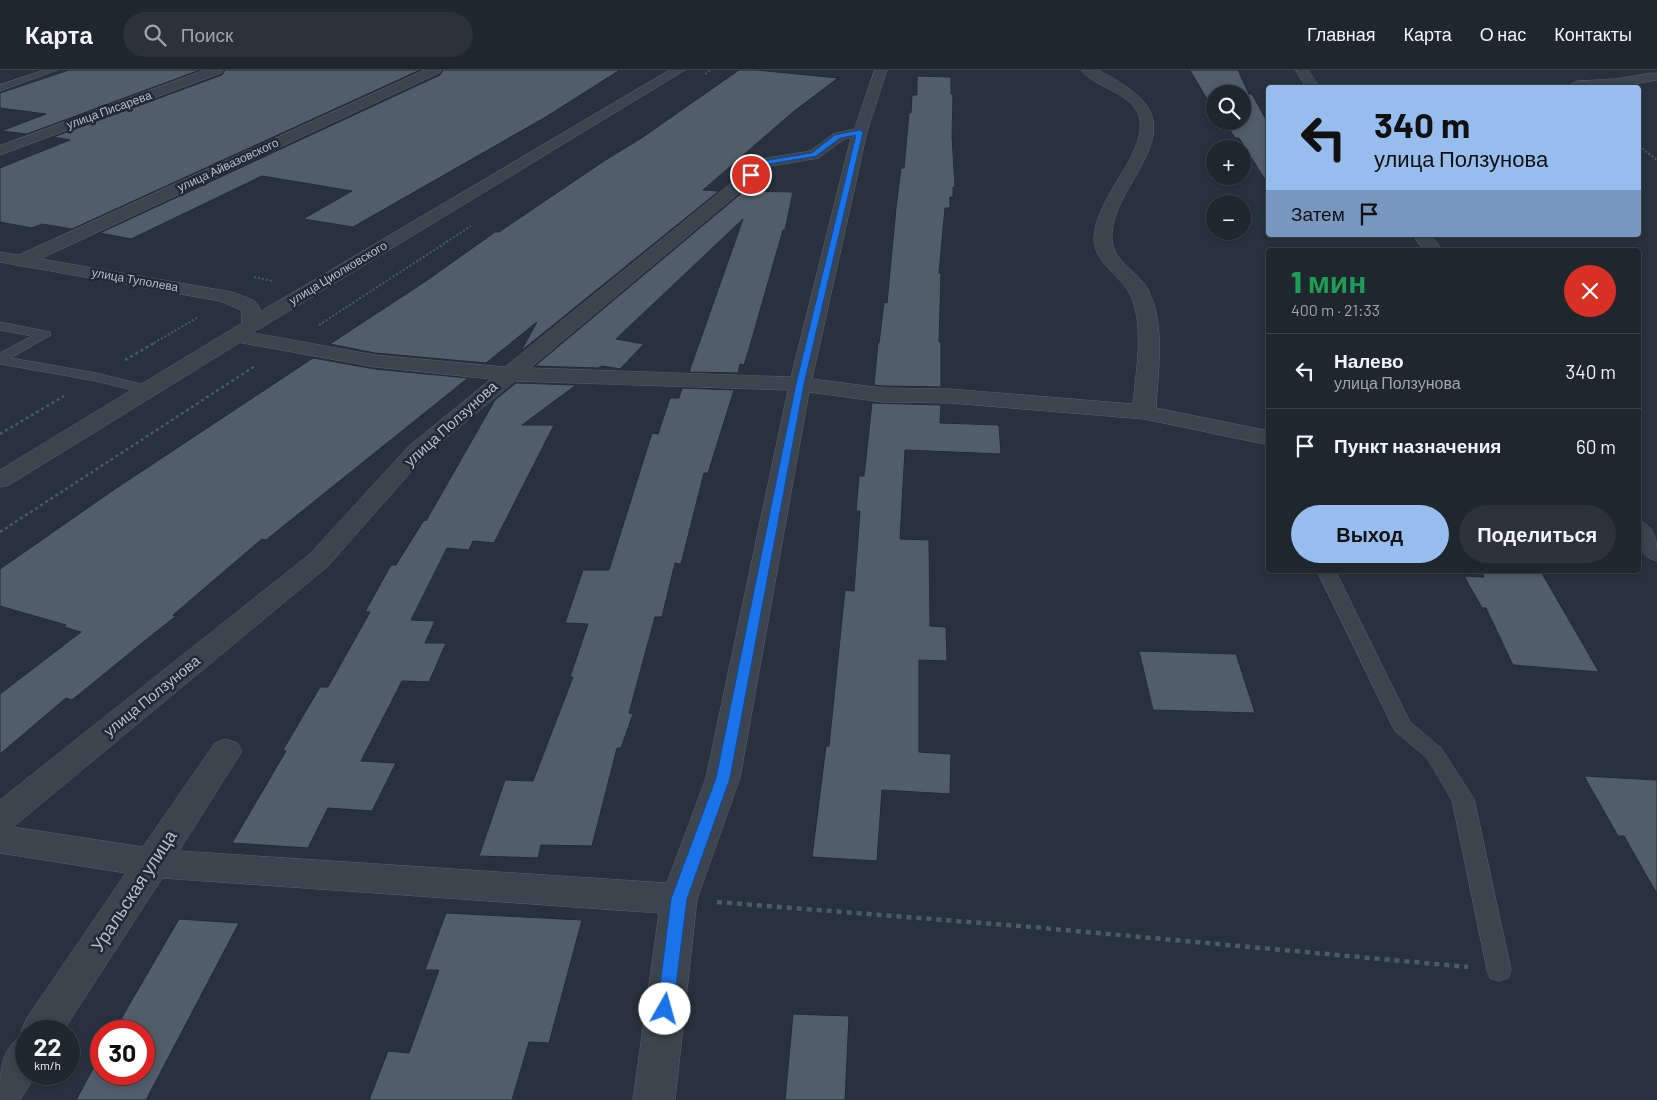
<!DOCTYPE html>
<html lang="ru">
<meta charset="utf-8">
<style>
:root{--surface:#1e262e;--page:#2b323a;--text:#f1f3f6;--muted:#a1a5aa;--line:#3c434a;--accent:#97bdef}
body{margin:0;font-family:Barlow,sans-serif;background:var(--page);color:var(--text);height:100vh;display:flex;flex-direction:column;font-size:19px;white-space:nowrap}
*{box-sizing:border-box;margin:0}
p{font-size:16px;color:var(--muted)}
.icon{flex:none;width:28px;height:28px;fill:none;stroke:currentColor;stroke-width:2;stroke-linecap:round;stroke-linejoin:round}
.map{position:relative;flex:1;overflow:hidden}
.side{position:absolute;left:1266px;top:178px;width:375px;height:325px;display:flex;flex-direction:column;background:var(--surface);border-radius:5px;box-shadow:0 2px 8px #0003,0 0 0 1px var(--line)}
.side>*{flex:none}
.hud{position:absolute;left:1266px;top:15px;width:375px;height:152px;border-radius:5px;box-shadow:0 2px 8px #0003,0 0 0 1px var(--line);background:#97bdef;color:#111;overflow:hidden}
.controls{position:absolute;left:1206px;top:15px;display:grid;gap:10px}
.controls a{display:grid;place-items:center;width:45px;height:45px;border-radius:50%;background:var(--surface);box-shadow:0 2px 8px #0003,0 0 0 1px var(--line);font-size:25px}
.speed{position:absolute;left:15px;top:950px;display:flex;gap:10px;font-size:25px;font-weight:700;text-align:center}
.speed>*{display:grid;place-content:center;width:65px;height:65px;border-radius:50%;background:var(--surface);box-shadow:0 2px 8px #0003,0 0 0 1px var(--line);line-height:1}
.speed small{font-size:12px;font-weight:400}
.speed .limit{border:8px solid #d22;background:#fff;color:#111}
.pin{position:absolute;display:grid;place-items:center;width:42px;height:42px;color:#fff;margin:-21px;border:2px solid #fff;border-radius:50%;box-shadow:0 1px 5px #0007}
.me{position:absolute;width:55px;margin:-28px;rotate:7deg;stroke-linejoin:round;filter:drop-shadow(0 0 4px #0008)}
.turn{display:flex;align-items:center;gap:18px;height:105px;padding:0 25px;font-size:22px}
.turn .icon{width:65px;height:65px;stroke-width:2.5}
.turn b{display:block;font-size:35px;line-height:42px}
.then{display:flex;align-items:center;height:48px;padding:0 25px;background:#0003;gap:10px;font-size:19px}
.round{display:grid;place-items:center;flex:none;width:52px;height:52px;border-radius:26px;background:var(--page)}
.headline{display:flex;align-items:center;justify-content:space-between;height:85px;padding:0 25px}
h1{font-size:30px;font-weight:800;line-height:38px;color:#1e9e55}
.action{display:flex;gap:10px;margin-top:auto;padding:10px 25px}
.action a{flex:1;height:58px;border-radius:30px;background:var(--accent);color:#111;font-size:20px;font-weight:800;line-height:58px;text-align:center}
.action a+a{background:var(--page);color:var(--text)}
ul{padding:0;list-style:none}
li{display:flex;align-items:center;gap:15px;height:75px;padding:0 25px;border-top:1px solid var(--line)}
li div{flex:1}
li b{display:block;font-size:19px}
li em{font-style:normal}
header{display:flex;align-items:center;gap:30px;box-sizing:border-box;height:70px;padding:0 25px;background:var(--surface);border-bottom:1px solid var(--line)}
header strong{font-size:24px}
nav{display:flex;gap:28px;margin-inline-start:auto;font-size:18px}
.search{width:350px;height:45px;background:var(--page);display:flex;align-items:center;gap:12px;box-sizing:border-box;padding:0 18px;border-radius:28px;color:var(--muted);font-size:19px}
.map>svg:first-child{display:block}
.building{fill:#515d69;stroke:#222b36}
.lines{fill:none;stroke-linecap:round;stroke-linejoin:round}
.service-casing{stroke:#59626c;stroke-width:1}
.minor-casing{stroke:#59626c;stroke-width:1}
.tertiary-casing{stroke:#59626c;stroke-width:1}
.path-far2{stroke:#4a5d5e;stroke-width:2;stroke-dasharray:2 2;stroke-linecap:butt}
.path-far1{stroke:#4a5d5e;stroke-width:2.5;stroke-dasharray:3 3;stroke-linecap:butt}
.path{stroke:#4a5d5e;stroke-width:4.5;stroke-dasharray:5 5;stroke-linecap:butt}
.service{fill:#3c444e;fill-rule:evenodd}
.minor{fill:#3c444e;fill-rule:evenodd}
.tertiary{fill:#3c444e;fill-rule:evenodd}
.route{fill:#1a73e8;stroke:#114b97}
.labels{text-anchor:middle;stroke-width:5;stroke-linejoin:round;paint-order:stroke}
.far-street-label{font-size:12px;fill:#b8bfc9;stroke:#202934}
.street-label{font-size:15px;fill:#b8bfc9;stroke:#202934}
.near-street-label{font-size:18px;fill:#b8bfc9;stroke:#202934}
</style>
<header>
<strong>Карта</strong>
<div class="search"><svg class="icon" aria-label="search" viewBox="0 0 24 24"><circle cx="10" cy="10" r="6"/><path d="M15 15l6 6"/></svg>Поиск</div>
<nav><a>Главная</a><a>Карта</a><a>О нас</a><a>Контакты</a></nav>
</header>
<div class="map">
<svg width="1657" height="1030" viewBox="0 0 1657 1030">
<rect width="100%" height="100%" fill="#28323e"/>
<path class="building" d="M69,0H200L27,64L1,61L46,44L0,38V23Z
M225,0H420L72,159L42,154L32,158L0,152V98L70,70L53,67L222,5Z
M443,0H620L544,48L353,157L303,149L352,121L262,106L131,169L100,163L440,5Z
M739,0H757L838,8L793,42L703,120L719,121L521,281L537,252L486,293L375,283L330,274L426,211L495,162H499L604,91L643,67Z
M1190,0H1238L1249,24H1252L1269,55V116L1239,68H1235L1228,57L1223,56L1220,51H1242V24H1215V43Z
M917,6L951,7V24H953L952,66L955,117H953V127H950V138H945L939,203H941L939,272H941V317L882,316L874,315L878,273H879L884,232L887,233L896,138L901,98H904L909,43H911L912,25H917Z
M744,121L793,122L785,160H783L749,279L744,295L740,294L738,303L689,302L743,149L616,269L644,274L620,299L602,296L598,298L535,296Z
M313,288L375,299L468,308L266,470L262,469L173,545L176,546L147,569L72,630L66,628L0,684V624L81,562L64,557L66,555L0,536V499L115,419Z
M516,313L576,315L522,355H554L494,473L473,471L469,480L447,478L411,550L435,551L425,573H446L429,612L402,611L361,691L396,693L372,741L328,738L308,778L232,773L286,681L283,680L320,617H328L370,542H365L391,495H396L424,450L426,451L495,330Z
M682,318L734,320L708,403H704L681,494L675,493L662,547H655L629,643L633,644L621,678H617L592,776L541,775L538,788L479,786L505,710L533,711L573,607H570L588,554L565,553L583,500H609L652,363L658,364L670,328H679Z
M872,333L941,335L940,353L999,355L1001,384L905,380L900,469L929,470L930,556L946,557L947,591L919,590V682L951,684L950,724L882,720L877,791L812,787L826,676H829L845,520L854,521L860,441H856L859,406H864Z
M1481,500H1540L1599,602L1513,595L1486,538H1482L1464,506L1484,507Z
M1139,581L1236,584L1255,643L1153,640Z
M1584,706L1657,710V824L1624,766H1618Z
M446,843L582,850L549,973L529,972L512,1030H369L388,981L409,983L439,900H425Z
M179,849L239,853L146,1030H76L101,984V1004H144V961H114Z
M793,944L849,946L845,1030H785Z"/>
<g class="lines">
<g class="service-casing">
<path id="service" d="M45,0H57L0,21V15Z
M0,252L50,262L51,265L11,288L96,303L153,317L155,320L148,324L96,311L0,294V283L32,266L0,260Z
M1317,500H1335L1410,652L1441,678L1474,729L1511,900L1508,908L1499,911L1490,908L1487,900L1452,730L1427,688L1395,661Z"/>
</g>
<g class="minor-casing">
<path id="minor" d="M205,0H223L221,3L0,85V76Z
M425,0H441L439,3L27,195L21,196L15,195L12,191L15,187Z
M670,0H685L259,259L252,261L245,259L242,255L245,251Z
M875,0H887L867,62L812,309L882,318L950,319L1133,334C1136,301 1144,261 1132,229C1124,206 1095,196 1094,169C1094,129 1146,85 1140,50C1135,22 1095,19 1081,0C1085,0 1091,0 1096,0C1107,3 1122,14 1132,21C1192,65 1108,118 1112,170C1114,192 1137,201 1147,218C1166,252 1158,301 1156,338L1269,361V375L1144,349L950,333L882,332L809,322L740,708L697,829L675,1030H633L659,843L162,808L63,961H26V1004H36L20,1030H0C0,1003 0,977 23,966L21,961L27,948L126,803L0,783V730L310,484L409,376L491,309L375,297L237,272L230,270L227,266L230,262L237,260L375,285L505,297L761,89L810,81L833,64L854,59ZM851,68L791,307L530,298L771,96L819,88L843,70ZM515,311L788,320L706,708L667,813L179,781L242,681L237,673L226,669L215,673L143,777L13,757L328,496L425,386Z
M1296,0H1308L1320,18H1307Z
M1654,3L1657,4V10L1616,17L1572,18L1570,15L1577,11L1616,9Z
M1413,165H1431L1442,180H1424Z
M1639,451C1657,457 1657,473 1657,491C1637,486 1638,469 1639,451Z"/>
</g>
<g class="tertiary-casing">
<path id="tertiary" d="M0,182L232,222C256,232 260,227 262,255L244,270L9,415L0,417V400L242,253L241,240L220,231L0,192Z"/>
</g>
<path class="path-far2" d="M705,4L711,0
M1639,76L1657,90
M254,207L272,211
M319,255L471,156
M154,273L197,248"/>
<path class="path-far1" d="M125,290L156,272
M0,364L64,326
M0,462L255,296"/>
<path class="path" d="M717,832L1032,857L1468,897"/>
<use href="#service" class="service"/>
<use href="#minor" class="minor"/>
<use href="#tertiary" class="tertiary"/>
</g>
<path class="route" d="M860,60L863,62L804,314L730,708L687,829L673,939L671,944L665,946L659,944L657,939L671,829L716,708L796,314L856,65L840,68L816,86L768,94L754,106L748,105L764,91L812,83L835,65Z"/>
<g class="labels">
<g class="far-street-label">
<text transform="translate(109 40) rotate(-20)" y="4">улица Писарева</text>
<text transform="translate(228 95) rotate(-25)" y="4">улица Айвазовского</text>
<text transform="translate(338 203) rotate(-31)" y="4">улица Циолковского</text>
<text transform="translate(135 210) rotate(10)" y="4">улица Туполева</text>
</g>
<g class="street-label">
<text transform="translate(451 354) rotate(-42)" y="5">улица Ползунова</text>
<text transform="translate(152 626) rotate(-39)" y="5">улица Ползунова</text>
</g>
<g class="near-street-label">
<text transform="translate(134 821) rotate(-57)" y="6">Уральская улица</text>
</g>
</g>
</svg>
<div class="controls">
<a><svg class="icon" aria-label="search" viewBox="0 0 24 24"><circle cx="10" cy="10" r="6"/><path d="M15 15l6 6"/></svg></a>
<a>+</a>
<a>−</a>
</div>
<div class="speed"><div>22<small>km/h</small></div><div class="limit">30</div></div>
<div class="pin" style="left:751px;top:105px;background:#d93025"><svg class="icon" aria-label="arrive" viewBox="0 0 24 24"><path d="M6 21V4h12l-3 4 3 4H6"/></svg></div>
<svg class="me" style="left:665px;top:939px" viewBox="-20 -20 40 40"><circle r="19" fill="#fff"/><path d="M0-13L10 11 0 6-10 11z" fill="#1a73e8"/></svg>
<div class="hud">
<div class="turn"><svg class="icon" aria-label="left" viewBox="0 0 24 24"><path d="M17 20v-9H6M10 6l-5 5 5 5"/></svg><div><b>340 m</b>улица Ползунова</div></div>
<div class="then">Затем<svg class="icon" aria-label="arrive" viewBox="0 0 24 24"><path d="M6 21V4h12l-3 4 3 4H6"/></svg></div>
</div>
<section class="side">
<div class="headline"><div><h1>1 мин</h1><p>400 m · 21:33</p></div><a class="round" style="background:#d93025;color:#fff"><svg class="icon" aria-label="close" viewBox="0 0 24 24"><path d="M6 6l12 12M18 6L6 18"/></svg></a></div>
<ul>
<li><svg class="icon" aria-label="left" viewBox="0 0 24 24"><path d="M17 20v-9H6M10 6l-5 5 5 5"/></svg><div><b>Налево</b><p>улица Ползунова</p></div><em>340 m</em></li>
<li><svg class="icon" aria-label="arrive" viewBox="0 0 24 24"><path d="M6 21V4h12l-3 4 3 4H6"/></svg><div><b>Пункт назначения</b></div><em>60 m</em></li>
</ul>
<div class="action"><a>Выход</a><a>Поделиться</a></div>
</section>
</div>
